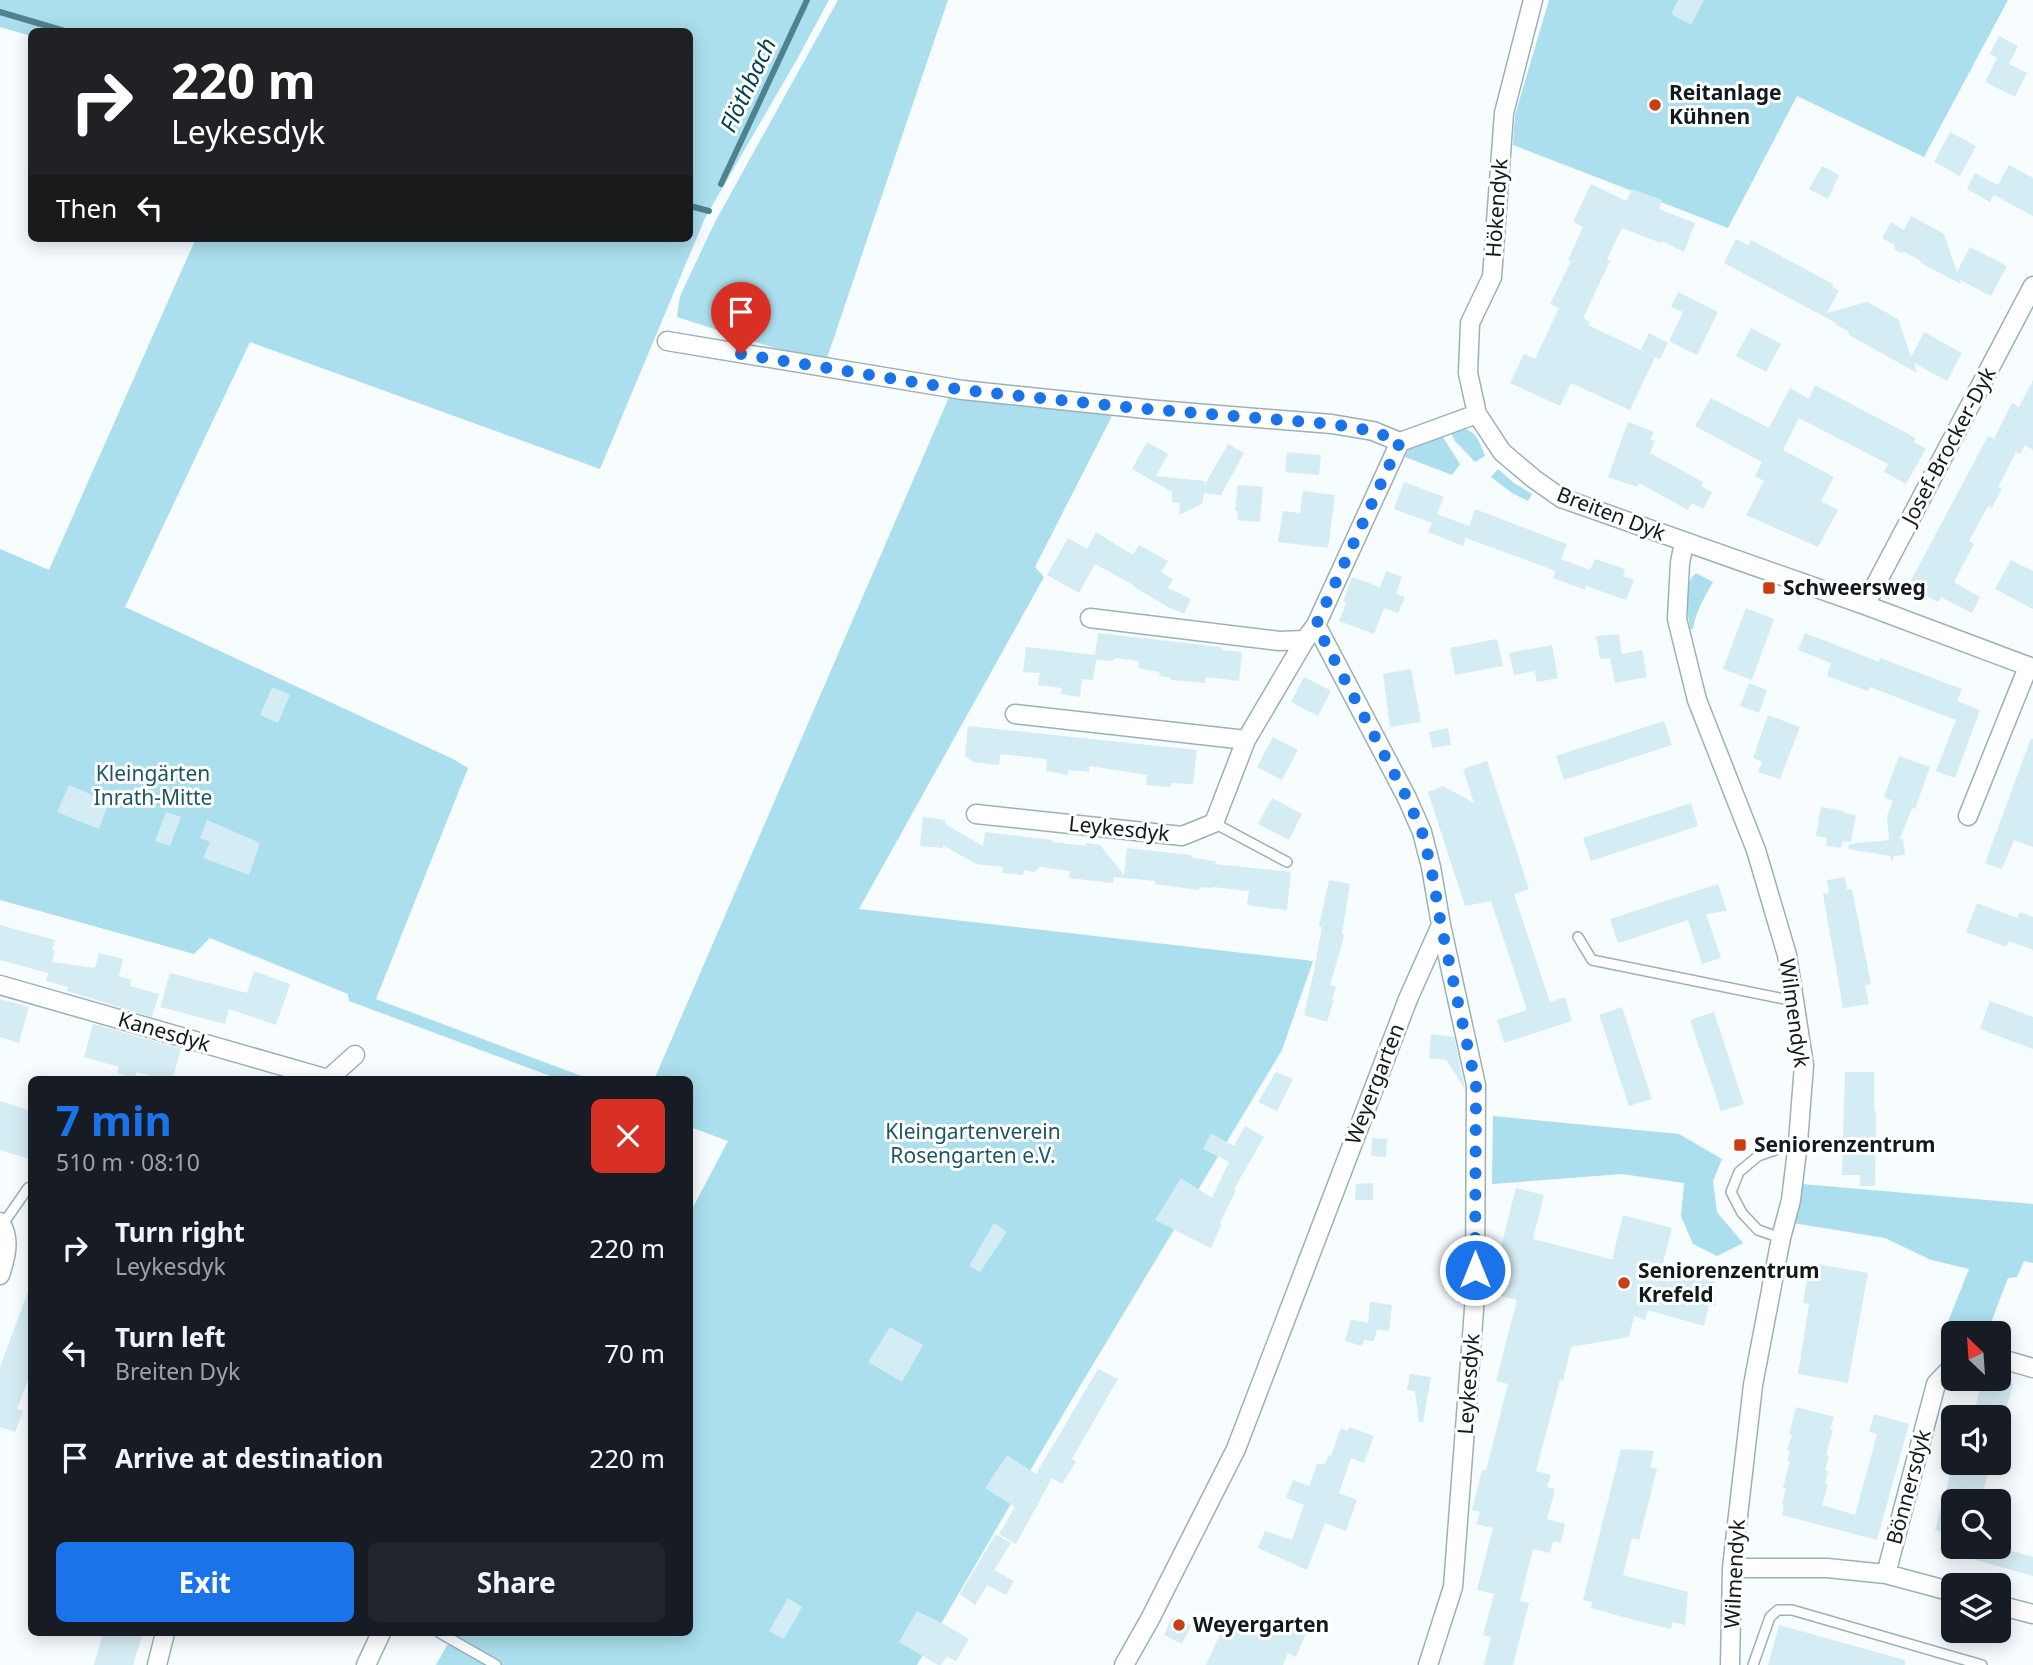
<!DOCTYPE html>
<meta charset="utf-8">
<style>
:root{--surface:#171b24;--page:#20242c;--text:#f1f3f6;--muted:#9ea1a6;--accent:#1a73e8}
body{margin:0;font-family:"Noto Sans",sans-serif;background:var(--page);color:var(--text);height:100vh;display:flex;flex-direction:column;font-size:26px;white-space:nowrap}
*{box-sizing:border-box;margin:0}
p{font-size:23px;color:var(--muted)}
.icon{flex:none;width:38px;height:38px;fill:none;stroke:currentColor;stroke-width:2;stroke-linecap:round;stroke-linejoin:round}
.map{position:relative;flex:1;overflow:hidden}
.drawer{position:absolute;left:28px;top:1076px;width:665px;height:560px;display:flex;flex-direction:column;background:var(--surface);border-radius:10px;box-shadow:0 4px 18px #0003}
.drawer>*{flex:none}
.guide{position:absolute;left:28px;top:28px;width:665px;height:214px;border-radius:10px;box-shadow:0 4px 18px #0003;background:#202124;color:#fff;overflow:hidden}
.needle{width:46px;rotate:335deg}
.controls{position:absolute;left:1941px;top:1321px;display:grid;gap:14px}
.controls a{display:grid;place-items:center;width:70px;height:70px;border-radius:10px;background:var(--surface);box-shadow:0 4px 18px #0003;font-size:35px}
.pin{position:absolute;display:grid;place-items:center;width:60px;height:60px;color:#fff;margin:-72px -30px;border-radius:50% 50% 50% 0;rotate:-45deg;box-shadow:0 0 7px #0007}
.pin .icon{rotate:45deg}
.me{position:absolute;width:77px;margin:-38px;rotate:0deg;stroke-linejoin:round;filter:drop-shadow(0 0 5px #0008)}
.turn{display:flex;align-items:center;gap:24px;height:147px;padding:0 28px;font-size:32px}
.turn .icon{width:91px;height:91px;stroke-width:2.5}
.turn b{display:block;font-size:49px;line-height:60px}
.then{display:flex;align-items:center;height:66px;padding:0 28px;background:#0003;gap:14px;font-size:26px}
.round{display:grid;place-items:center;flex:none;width:74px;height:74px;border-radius:10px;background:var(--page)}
.headline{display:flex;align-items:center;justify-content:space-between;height:119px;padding:0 28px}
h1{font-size:42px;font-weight:700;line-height:52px;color:var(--accent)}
.primary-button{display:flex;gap:14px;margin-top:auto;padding:14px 28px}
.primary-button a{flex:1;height:80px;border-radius:10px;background:var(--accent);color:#fff;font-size:28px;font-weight:700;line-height:80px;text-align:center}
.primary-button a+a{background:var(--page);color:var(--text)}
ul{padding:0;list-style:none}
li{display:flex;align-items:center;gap:21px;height:105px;padding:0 28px}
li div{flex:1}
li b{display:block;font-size:26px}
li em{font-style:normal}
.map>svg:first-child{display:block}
.green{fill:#abdfed}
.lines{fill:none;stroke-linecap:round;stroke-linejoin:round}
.stream{stroke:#4f828f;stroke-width:6}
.building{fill:#d4ecf3}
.service-casing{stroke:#9ab1b8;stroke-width:12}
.minor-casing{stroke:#9ab1b8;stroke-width:21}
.service{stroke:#fff;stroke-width:9}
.minor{stroke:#fff;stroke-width:18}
.route{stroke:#1a73e8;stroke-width:12;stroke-dasharray:0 21.6}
.poi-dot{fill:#c63e12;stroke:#fff;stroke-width:2.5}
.labels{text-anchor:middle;stroke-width:6;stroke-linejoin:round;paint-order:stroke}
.poi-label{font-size:21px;font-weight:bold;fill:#111a1c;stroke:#fff;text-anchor:start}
.street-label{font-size:21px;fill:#111a1c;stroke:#fff}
.park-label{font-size:21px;fill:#1c5664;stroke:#fff}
.water-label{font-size:23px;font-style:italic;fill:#00414e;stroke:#fff}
</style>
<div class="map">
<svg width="2033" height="1665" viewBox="0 0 2033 1665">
<rect width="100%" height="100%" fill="#f7fcfe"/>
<path class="green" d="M0,0H829L796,61L705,218L600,469L250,342L125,607L453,759L468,768L376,999L592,1080H561L349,1001L348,994L210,938L194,954L0,900V549L49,570L196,238H690V32H32L31,36L0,27Z
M838,0H948L825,364L677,317L680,296L715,222Z
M1549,0H2008L1924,157L1797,96L1728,228L1513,145L1515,115Z
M949,397L1113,414L1035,567L1044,577L859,909L1313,961L1282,1050L1065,1411L917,1665H436L454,1633H690V1213L728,1141L690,1127V1080H654Z
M1448,427C1473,427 1477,434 1485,456L1475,462L1455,441Z
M1441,434L1460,464L1452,475L1405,457L1411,445Z
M1498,469L1514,483L1532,494L1528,501L1512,493L1491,477Z
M1696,573L1713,582C1704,598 1696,611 1693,629H1690C1688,612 1681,586 1696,573Z
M1493,1116L1679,1134L1722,1159L1713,1181L1717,1212L1743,1243L1717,1256L1693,1244L1681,1216L1684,1183L1622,1174L1492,1184Z
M1802,1184L2033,1204V1263L2024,1261L2017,1277L2008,1278L1987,1333L1953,1334V1338L1942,1337L1969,1269L1931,1260L1885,1238L1793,1223Z"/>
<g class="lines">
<path class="stream" d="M0,12L68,32
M721,184L807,0
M690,206L709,211"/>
</g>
<path class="building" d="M1678,0H1704L1691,25L1671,14Z
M1999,36L2018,46L2009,64L2027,73L2015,97L1985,82L1997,58L1990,54Z
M1950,132L1976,146L1960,176L1934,162Z
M2009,165L2033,178V216L1994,195L1990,202L1967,189L1975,173L1998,185Z
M1822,166L1839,175L1828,199L1809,189Z
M1591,184L1626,201L1632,189L1662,200L1659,209L1695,223L1684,252L1662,241L1661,243L1622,228L1607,259L1610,261L1583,318L1590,322L1588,325L1655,357L1630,410L1571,383L1560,406L1510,383L1524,354L1535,359L1559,308L1550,304L1571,261L1568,260L1583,227L1573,222Z
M1911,216L1944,234L1957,272L1970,247L2007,266L1991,296L1960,280L1961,284L1921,263L1919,260L1905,252L1901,253L1895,250L1894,245L1882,238L1891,222L1904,230Z
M1736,239L1748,245L1751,240L1833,284L1832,287L1839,290L1827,313L1867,302L1898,319L1911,357L1924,332L1962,353L1947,381L1914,363L1917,373L1849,335L1848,331L1837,325L1836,323L1724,263Z
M1678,292L1718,312L1697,355L1669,341L1683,312L1671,307Z
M1751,328L1781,344L1766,372L1736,356Z
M1649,333L1668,343L1660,359L1641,350Z
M2033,380V450L2025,445L2020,454L2016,452L1998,487L2002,489L1992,508L1988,506L1969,541L1974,544L1954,582L1980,597L1972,613L1941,597L1938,602L1908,586L1988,436L1994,439L2012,403L2019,407Z
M1815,385L1916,438L1914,442L1926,449L1906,484L1884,472L1888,464L1799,418L1783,450L1834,477L1821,501L1838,510L1818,547L1746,515L1764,481L1755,476L1762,462L1695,426L1711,398L1769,428L1790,388L1809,399Z
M1628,422L1654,432L1650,439L1655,441L1650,453L1703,482L1701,486L1712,492L1703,509L1692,503L1688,510L1639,483L1637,487L1608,477Z
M1147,442L1168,454L1156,476L1205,481L1204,486L1228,444L1244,453L1221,495L1204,493L1202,504L1179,515L1180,503L1172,502V492L1132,469Z
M1287,452L1321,455L1319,475L1285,472Z
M1404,482L1444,497L1437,514L1469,526L1475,509L1567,544L1561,559L1590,570L1595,559L1625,569L1623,576L1634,580L1626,600L1586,586L1585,590L1553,578L1556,571L1466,538L1463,546L1428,532L1432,523L1394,509Z
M1238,485L1263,487L1260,522L1237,520L1238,511H1235Z
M1303,491L1335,495L1328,548L1278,542L1283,511L1300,513Z
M1096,532L1133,555L1139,545L1168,561L1161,572L1173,579L1168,588L1191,599L1184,614L1168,607L1134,587L1135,586L1095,564L1079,593L1047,575L1068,538L1087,549Z
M2011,560L2033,571V609L1995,589Z
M1386,571L1402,577L1396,594L1405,597L1398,613L1384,608L1374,634L1339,621L1346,603L1343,602L1352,577L1380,587Z
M1746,608L1774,619L1752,680L1723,669Z
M1098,633L1221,647L1223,650L1242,652L1239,681L1206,677L1205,683L1171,680V678L1159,676L1160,672L1138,668L1139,661L1116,658L1112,661L1096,660L1093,680L1082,679L1080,697L1061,694L1062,688L1038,685L1040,673L1023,672L1026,647L1095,655Z
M1805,633L1879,662L1880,658L1962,689L1957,701L1980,710L1955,778L1936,771L1956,720L1870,687L1868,691L1827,676L1831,663L1798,650Z
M1619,634L1622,654L1642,650L1647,677L1615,683L1610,658L1600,659L1596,636Z
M1497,639L1503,666L1455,675L1450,648Z
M1552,645L1558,678L1537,682L1535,671L1514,675L1509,653Z
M1411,669L1421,722L1390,727L1383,674Z
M1304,677L1331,691L1318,716L1291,702Z
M1749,683L1767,690L1759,713L1740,706Z
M272,687L290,695L278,723L260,715Z
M1768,715L1800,727L1780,779L1758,772L1762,762L1753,758Z
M1664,721L1672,745L1564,780L1556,756Z
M968,726L1197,750L1193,784L1171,783V787L1146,785L1147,775L1089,766V772L1068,770V775L1046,771L1047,759L1000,754L999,765L973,762L965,756Z
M1448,728L1451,745L1432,748L1429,732Z
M1273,737L1298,750L1282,780L1257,767Z
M2031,738L2033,739V847L2014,840L2002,869L1985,863Z
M1899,756L1930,767L1915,809L1912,808L1900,839H1903L1905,855L1894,856L1891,863V856L1848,849L1849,844L1889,840L1887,816L1893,801L1884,797Z
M1487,761L1529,889L1514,894L1550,1002L1565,997L1572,1021L1504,1043L1497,1020L1527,1010L1491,901L1465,906L1428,792L1443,786L1474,803L1463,769Z
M69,785L109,802L99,829L57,812Z
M1272,798L1302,814L1289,840L1258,824Z
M1691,803L1698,826L1591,861L1583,838Z
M1821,807L1844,811L1843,813L1856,815L1851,842L1843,841L1841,848L1826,846L1827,838L1816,836Z
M166,812L181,817L170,846L155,841Z
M923,817L946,820L945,824L983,846L985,832L1053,840L1052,842L1086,846V843L1100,845L1124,875L1127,848L1190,855L1193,858L1216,861L1215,864L1291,872L1287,910L1247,905L1249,891L1213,887L1212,888L1199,887V890L1155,884V881L1114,877L1113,883L1069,878L1070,871L1040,867L1035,872L1024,870L1023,875L1002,873L1003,867L976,864L943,845V848L920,846Z
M207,820L260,843L249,875L203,858L210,842L200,838Z
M1845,877L1847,890L1852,889L1871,984L1865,985L1869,1004L1843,1008L1823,894L1829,893L1827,880Z
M1329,880L1350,884L1342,934H1344L1342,944L1330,985L1336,987L1332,1000H1334L1327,1022L1304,1015L1314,971L1322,927L1319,926Z
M1718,884L1727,911L1706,914L1721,958L1702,964L1688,920L1618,943L1610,919Z
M1977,903L2017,918L2020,912L2033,917V950L2009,941L2006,947L1966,932Z
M0,925L55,940L52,950L55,951L52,962L95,968L99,953L123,959L119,976L131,980L130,986L159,994L152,1017L67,991L68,987L46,981L48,973L0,960Z
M254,971L290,984L276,1025L229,1009L225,1024L160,1007L170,973L247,993Z
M0,999L29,1007L19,1043L0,1037Z
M1990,1001L2033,1017V1049L1980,1029Z
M1622,1007L1652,1099L1629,1106L1599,1015Z
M1714,1012L1744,1104L1721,1111L1690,1020Z
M93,1024L181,1049L172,1080H165L137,1072L135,1078L117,1073L119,1067L84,1057Z
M1431,1034L1454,1037L1465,1089L1446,1060L1429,1058Z
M1276,1072L1293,1079L1277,1111L1258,1102Z
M1845,1072H1874V1111H1876L1875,1186H1860V1175H1842Z
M0,1101L32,1111V1160L0,1150Z
M1245,1126L1264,1137L1234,1189L1236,1190L1220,1223L1222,1224L1211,1248L1155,1220L1181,1178L1212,1198L1229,1162L1203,1149L1211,1133L1234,1146Z
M1372,1138L1387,1139L1386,1157L1371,1156Z
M1373,1183V1200H1355L1356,1184Z
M1516,1188L1544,1195L1533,1239L1614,1260L1613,1256L1623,1215L1672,1228L1663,1263L1716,1276L1714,1284L1716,1306L1709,1304L1704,1326L1648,1310L1645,1320L1634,1316L1629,1337L1571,1347L1563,1381L1560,1380L1536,1471L1551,1475L1547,1487L1555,1489L1547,1519L1565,1524L1561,1543L1553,1541L1550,1553L1533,1549L1520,1601L1529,1603L1513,1665H1484L1491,1637L1483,1635L1494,1594L1477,1590L1493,1528L1476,1524L1480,1512L1472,1510L1482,1470L1486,1471L1508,1384L1496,1381L1517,1300L1489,1293Z
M994,1223L1007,1232L980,1272L969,1266Z
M1817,1264L1868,1273L1848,1383L1798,1374L1809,1304L1803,1303L1807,1279L1811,1280Z
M30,1286L32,1287V1381L28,1380L17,1409L23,1411L15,1432L0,1427V1367Z
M1370,1302L1392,1305L1389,1331L1377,1329L1374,1341L1364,1340L1362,1346L1345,1341L1351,1319L1368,1323Z
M890,1327L923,1345L902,1382L868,1362Z
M1098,1369L1118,1379L1072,1459L1076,1462L1062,1484L1052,1478L1016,1544L999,1534L1015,1507L985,1488L1007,1455L1036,1474Z
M1410,1374L1431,1377L1423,1422H1419L1415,1391L1407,1390Z
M1983,1379H1994L2013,1384L2004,1418H1972Z
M1796,1407L1834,1417L1830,1429L1833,1430L1826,1455L1829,1456L1825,1470L1828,1471L1825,1483L1828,1484L1822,1505L1855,1515L1877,1434L1869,1432L1874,1414L1909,1424L1877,1540L1782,1515L1784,1505L1782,1504L1786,1488H1783L1790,1461H1787L1790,1451L1787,1450L1792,1435L1789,1434Z
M1349,1427L1374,1436L1364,1463L1351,1458L1339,1493L1357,1500L1346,1531L1325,1523L1307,1570L1258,1548L1265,1531L1292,1540L1304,1505L1286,1498L1293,1480L1309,1486L1317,1464H1325L1329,1455L1331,1456L1341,1428L1348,1431Z
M1621,1449L1654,1451L1650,1467L1657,1469L1639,1540L1632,1538L1623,1575L1688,1592L1685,1625L1673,1622L1671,1629L1638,1621L1591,1608L1592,1602L1583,1600Z
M1953,1463H1991L1982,1495L1976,1494L1974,1502H1953V1535L1935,1530Z
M996,1534L1011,1543L994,1570L1014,1581L1006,1595L987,1585L975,1605L960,1594Z
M1949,1547H1997L2033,1557V1576L1948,1552Z
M788,1598L802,1607L784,1639L769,1631Z
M917,1611L944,1624L969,1639L956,1661L947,1656L941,1665H938L899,1642Z
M1277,1616L1308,1629L1296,1657L1288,1653L1283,1665H1206L1225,1623L1249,1634L1257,1618L1271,1624L1273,1618L1276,1620Z
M1172,1617L1191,1625L1182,1644L1164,1635Z
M1779,1625L1905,1660V1665H1768Z
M103,1633H143L133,1665H94Z"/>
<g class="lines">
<g class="service-casing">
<path id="service" d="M1214,823L1287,862
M1578,937L1592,960L1794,1001
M3,1224L28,1188L32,1190
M1781,1238L1758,1230L1742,1213L1731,1192L1739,1172L1758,1156L1798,1142
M440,1633L496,1665
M1753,1665L1770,1617L1778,1610H1792L1982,1665"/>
</g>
<g class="minor-casing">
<path id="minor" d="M1533,0L1504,113L1492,277L1470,323L1468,373L1477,414L1502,452L1534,479L1561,498L1865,605L2033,668
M667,341L963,390L1146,409L1332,424L1373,431L1400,442L1477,414
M1684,542L1680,563L1677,619L1697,700L1756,850L1787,955L1804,1065L1798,1142L1791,1200L1781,1238L1753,1385L1732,1568L1730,1665
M1865,605L2033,286
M1090,618L1279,641L1305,640
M1316,625L1407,798L1422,832L1431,867L1441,925L1476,1085L1475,1296L1453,1587L1428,1665
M1015,714L1246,740
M976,814L1182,836L1214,823L1246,740L1305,640L1316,625L1400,442
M1968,816L2028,667
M0,985L328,1079
M327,1080L355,1055
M0,1222C11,1238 6,1257 0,1275
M1998,1358L2033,1368
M1732,1568H1827L1886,1574L1953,1592
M1886,1574L1936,1384L1953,1366
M1998,1605L2033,1614
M157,1665L165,1633
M366,1665L381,1633
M1124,1665L1150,1619L1236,1449L1408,999L1441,925"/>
</g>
<use href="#service" class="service"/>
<use href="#minor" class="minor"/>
</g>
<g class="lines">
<path class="route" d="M741,354L963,390L1146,409L1332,424L1373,431L1400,442L1316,625L1407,798L1422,832L1431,867L1441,925L1476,1085L1475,1270"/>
</g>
<g class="poi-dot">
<circle cx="1655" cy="105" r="7"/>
<rect x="1762" y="581" width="14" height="14" rx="3.5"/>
<rect x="1733" y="1138" width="14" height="14" rx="3.5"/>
<circle cx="1624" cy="1283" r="7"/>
<circle cx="1179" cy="1625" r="7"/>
</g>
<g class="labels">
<g class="poi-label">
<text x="1669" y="100">Reitanlage<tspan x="1669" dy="24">Kühnen</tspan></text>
<text x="1783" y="595">Schweersweg</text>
<text x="1754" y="1152">Seniorenzentrum</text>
<text x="1638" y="1278">Seniorenzentrum<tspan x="1638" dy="24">Krefeld</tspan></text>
<text x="1193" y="1632">Weyergarten</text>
</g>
<g class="street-label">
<text transform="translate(1497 208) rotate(-86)" y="7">Hökendyk</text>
<text transform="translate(1949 446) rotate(-62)" y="7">Josef-Brocker-Dyk</text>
<text transform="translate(1611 514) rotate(21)" y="7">Breiten Dyk</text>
<text transform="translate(1119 829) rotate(6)" y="7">Leykesdyk</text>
<text transform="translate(1794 1013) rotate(82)" y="7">Wilmendyk</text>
<text transform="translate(164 1032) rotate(16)" y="7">Kanesdyk</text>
<text transform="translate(1375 1084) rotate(-69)" y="7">Weyergarten</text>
<text transform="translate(1469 1384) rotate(-86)" y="7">Leykesdyk</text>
<text transform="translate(1909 1487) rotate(-75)" y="7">Bönnersdyk</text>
<text transform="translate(1735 1574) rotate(-87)" y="7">Wilmendyk</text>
</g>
<g class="park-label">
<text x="153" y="781">Kleingärten<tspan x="153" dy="24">Inrath-Mitte</tspan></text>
<text x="973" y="1139">Kleingartenverein<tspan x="973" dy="24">Rosengarten e.V.</tspan></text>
</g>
<g class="water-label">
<text transform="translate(748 85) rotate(-65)" y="8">Flöthbach</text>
</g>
</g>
</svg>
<div class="controls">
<a><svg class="needle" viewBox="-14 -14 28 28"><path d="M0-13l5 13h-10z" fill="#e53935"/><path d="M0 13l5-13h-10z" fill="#9ea1a6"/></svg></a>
<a><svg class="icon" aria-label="sound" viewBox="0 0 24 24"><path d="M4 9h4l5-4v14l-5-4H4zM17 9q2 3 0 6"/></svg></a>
<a><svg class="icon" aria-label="search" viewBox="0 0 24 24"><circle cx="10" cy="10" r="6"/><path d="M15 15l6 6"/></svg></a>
<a><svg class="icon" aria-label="layers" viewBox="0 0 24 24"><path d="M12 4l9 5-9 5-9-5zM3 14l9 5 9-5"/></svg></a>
</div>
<div class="pin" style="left:741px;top:354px;background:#d93025"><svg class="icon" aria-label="arrive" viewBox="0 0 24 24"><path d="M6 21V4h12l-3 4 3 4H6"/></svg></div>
<svg class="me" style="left:1475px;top:1270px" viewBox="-20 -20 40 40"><circle r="17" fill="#1a73e8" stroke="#fff" stroke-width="3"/><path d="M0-11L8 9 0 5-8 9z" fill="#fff"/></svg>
<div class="guide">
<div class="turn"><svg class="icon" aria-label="right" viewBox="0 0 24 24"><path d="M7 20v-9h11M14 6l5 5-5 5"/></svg><div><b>220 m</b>Leykesdyk</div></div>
<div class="then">Then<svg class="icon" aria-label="left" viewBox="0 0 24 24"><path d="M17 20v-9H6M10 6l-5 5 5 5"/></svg></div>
</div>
<section class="drawer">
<div class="headline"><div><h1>7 min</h1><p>510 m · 08:10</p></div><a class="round" style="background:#d93025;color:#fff"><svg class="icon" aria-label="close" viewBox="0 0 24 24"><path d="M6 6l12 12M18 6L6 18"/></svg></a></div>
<ul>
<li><svg class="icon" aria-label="right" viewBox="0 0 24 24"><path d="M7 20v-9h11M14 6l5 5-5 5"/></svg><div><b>Turn right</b><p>Leykesdyk</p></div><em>220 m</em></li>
<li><svg class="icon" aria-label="left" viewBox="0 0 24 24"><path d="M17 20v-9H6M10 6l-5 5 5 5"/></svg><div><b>Turn left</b><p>Breiten Dyk</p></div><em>70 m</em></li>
<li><svg class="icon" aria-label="arrive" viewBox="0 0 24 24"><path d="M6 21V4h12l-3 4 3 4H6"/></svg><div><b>Arrive at destination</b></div><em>220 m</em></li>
</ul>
<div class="primary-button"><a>Exit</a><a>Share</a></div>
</section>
</div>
